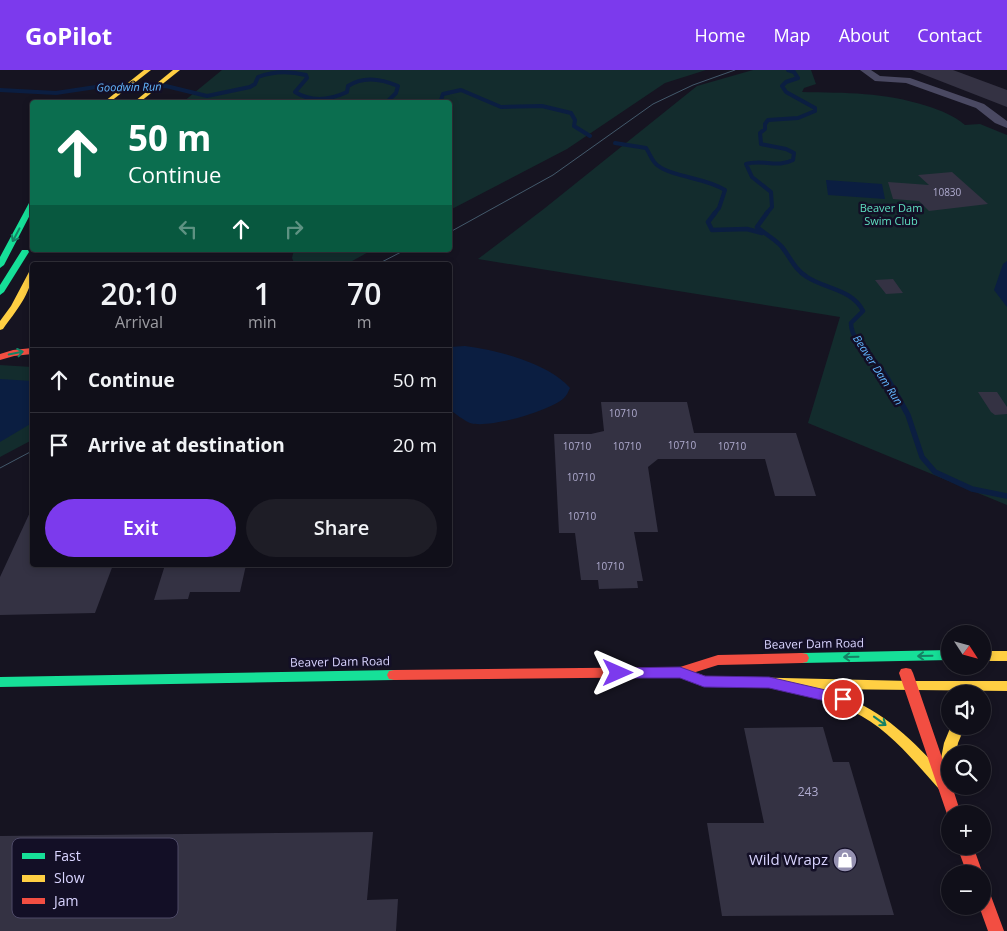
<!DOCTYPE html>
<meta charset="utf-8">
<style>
:root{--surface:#100f19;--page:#1e1d26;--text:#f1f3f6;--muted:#9c9ca2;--line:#302f38;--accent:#7c3aed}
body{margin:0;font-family:"Open Sans",sans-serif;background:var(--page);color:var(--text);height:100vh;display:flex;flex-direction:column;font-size:19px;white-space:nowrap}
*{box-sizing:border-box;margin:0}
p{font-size:16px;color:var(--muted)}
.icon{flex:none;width:28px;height:28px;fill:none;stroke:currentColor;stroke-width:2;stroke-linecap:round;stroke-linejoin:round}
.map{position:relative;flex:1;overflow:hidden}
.details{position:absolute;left:30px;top:192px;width:422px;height:305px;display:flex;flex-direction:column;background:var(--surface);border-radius:5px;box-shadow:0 2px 8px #0003,0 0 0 1px var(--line)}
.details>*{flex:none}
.banner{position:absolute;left:30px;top:30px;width:422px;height:152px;border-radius:5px;box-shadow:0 2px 8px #0003,0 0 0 1px var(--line);background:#0b6e4f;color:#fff;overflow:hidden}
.needle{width:32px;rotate:126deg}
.tools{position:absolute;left:941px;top:555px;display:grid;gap:10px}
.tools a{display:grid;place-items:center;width:50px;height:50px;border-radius:50%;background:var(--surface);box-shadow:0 2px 8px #0003,0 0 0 1px var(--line);font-size:25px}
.pin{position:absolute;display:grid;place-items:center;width:42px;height:42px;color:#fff;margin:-21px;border:2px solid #fff;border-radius:50%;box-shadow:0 1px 5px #0007}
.me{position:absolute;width:55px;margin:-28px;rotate:90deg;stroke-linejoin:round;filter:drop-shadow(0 0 4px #0008)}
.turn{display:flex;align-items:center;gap:18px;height:105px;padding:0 15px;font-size:22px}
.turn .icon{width:65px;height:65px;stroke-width:2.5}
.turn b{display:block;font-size:35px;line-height:42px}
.lanes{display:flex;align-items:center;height:48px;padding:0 15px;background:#0003;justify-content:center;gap:25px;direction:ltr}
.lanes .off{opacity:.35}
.eta{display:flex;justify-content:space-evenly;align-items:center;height:85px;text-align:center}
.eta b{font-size:30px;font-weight:600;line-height:35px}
.cta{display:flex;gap:10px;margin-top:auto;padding:10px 15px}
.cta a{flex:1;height:58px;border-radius:30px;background:var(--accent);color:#fff;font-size:20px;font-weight:600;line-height:58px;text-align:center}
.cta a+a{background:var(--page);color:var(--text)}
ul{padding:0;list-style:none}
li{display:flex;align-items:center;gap:15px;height:65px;padding:0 15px;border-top:1px solid var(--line)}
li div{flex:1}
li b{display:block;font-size:19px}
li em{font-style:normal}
header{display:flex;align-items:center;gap:30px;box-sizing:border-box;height:70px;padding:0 25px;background:var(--accent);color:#fff}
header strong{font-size:24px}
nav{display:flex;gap:28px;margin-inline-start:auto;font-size:18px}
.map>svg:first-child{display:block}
.green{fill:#132c2d}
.water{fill:#0b1e41}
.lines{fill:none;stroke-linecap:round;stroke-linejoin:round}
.stream-far2{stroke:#0b1e41;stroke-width:4}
.stream-far1{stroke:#0b1e41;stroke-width:4.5}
.stream{stroke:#0b1e41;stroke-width:5.5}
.building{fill:#343243}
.street{fill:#4a4962;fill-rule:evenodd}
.fast{fill:#16e098;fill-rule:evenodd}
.slow{fill:#ffcf43;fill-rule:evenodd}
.jam{fill:#f24e42;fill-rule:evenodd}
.tram{stroke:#43596b;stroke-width:1}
.oneway{stroke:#158265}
.route{fill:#7c3aed;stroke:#51269a}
.labels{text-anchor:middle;stroke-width:5;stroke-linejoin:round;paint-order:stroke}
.number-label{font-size:10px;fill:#b0acd0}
.far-water-label{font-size:11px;font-style:italic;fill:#62b6ff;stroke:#130f26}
.far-park-label{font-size:11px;fill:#5fe0c0;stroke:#130f26}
.street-label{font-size:12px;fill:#d9d4ff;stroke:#130f26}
.near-number-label{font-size:12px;fill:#b0acd0}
.near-poi-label{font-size:15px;fill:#d9d4ff;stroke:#130f26;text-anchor:end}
.key{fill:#130f26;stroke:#4e4a67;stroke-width:1}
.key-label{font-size:14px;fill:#d9d4ff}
</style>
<header>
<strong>GoPilot</strong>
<nav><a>Home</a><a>Map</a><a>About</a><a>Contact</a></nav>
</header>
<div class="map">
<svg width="1007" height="861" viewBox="0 0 1007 861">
<rect width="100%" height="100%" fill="#161421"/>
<path class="green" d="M222,0H706L665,13L567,79L450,140V32H183Z
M753,0H811L816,14L804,18L802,22C847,23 883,22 927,36C942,41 953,45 965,55L980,54L1007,65V435L808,353L840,247L478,189L545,138L697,16Z
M294,180H372L345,195H295L292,188Z
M0,295L32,297V370L0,387Z"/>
<path class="water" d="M826,110L882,114L885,129L828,125Z
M1007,191V237L994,220L1003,194Z
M465,276C496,280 549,293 570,318C568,322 567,325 564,328C550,341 488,359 470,353C463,350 456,344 450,340V277Z
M0,309L32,311V353L0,372Z"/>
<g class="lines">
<path class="stream-far2" d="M0,20L56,23L109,15L128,19L166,16L207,26L250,17L255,14L258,7C274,1 289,1 306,5L307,8L295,22C311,32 330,30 347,22L348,16C363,6 382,9 398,16L396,23L387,32
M437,32L441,30L443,24L461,20L501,37L542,36L571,43L575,50L574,56L590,66
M615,73L646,78C650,84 652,91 657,95C674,108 704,107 725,120L719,138L714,144
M766,144L772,137L771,122L752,107L746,94C762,89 778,98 793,90L794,83L786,79L761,74L760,63L765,59V54L768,50L798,48L815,41V38L786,22L782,16L786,12L798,8L794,2L788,0"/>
<path class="stream-far1" d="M715,143L708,152L712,160L747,159L762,163
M767,143L757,157C765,164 775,169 782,177C790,187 795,200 807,207C825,219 852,219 863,241L851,253C851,272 873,287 883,301C889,309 894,319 899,328"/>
<path class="stream" d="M898,327L908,345L922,387L935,402L972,419L1007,426"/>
</g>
<path class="building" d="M912,0H953L1007,20V37Z
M952,102L988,134L929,141L919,131L893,129L888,112L929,115L918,105Z
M893,209L903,223L886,224L875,210Z
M978,322H997L1007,337V344L995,345L991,342Z
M601,332H687L694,363H796L816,426H775L765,389H658L648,397L658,462H634L643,511H637L638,518L599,519L598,510H581L575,463H559L554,364H591L604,361Z
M32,438V495H113L95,543L0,545V507Z
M165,495H246L240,522H190L188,529L154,530Z
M823,657L833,692H849L894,845L722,846L707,753H764L744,658Z
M373,762L367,830L398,829L396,861H0V766Z"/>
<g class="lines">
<path class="street" d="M860,0H871L880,6L910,8L984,34L1007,51V58L995,53L976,38L906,13L875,11Z"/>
<path class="fast" d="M29,133H32V141L4,195L0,198V187Z
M22,180H28L29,182L4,222L0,225V215Z
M950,580V590L802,593L797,592L795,588L797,584L802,583Z
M394,600L399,601L401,605L399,609L394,610L0,617V607Z"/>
<path class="slow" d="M144,0H151L110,32H104Z
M173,0H180L140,32H134Z
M29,202H32C32,223 15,242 3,259L0,260V251L11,236Z
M982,581H1007V591H982Z
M680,597L705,606L910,611H1007V621L822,619C874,634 903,660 939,699L944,673L951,656H965L958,673L956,684H950L951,716L949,719L944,721L939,719C913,690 888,658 852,641C839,634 825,631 811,627L809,623L812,619L705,616L675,606L673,602L675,598Z"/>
<path class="jam" d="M32,278V284L14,286L0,290V284L13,280Z
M802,583L807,584L809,588L807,592L802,593L718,595L680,607L394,610L389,609L387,605L389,601L394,600L680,597L718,585Z
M906,598L911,599L913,603L950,711V716H952L961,744H950V749L947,744L899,603L901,599Z
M957,776H973L983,804L982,805L967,804Z
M982,816L988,818L1004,861H988L979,836H982Z"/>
<path class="tram" d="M450,162L553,105L653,34L693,15L735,0
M376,195L405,180
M0,398L32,381"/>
</g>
<defs><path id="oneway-shaft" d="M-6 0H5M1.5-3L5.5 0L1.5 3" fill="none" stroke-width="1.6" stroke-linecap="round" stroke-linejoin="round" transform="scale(1.25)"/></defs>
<g class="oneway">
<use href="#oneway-shaft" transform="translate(16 165) rotate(118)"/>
<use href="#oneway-shaft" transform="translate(16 283) rotate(-11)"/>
<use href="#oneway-shaft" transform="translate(925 586) rotate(179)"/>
<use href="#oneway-shaft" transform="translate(851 587) rotate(179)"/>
<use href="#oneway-shaft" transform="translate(880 651) rotate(36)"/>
</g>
<path class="route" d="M680,597L705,606L769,607L843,624L848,625L850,629L848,633L843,635L769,618L704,617L680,608H618L613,607L611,603L613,599L618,598Z"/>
<defs>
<g id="shop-disc" transform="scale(1.25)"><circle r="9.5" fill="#9591b1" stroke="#130f26"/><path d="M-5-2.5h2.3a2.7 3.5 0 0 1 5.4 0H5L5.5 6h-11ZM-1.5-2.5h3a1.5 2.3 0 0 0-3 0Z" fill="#fff"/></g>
</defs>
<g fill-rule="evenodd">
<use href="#shop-disc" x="845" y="790"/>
</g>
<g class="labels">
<g class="number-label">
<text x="947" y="126">10830</text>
<text x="623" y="347">10710</text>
<text x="682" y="379">10710</text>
<text x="577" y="380">10710</text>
<text x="627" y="380">10710</text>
<text x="732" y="380">10710</text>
<text x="581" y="411">10710</text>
<text x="582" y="450">10710</text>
<text x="610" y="500">10710</text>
</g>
<g class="far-water-label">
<text transform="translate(129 17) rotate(-1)" y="4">Goodwin Run</text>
<text transform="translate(878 300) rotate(57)" y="4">Beaver Dam Run</text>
</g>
<g class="far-park-label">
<text x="891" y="142">Beaver Dam<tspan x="891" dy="13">Swim Club</tspan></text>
</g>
<g class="street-label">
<text transform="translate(814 574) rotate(-1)" y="4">Beaver Dam Road</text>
<text transform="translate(340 592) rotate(-1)" y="4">Beaver Dam Road</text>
</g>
<g class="near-number-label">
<text x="808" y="726">243</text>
</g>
<g class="near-poi-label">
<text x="828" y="795">Wild Wrapz</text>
</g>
</g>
<rect x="12" y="768" width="166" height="80" rx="8" class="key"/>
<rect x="22" y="783" width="23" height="6" fill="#16e098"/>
<rect x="22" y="805" width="23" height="7" fill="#ffcf43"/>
<rect x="22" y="828" width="23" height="6" fill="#f24e42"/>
<g class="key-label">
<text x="54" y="791">Fast</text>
<text x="54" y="813">Slow</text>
<text x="54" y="836">Jam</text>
</g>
</svg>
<div class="tools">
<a><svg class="needle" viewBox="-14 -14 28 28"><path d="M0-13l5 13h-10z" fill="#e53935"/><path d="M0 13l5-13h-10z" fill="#9c9ca2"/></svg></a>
<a><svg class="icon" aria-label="sound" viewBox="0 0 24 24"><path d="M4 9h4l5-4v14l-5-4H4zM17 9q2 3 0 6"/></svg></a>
<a><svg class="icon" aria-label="search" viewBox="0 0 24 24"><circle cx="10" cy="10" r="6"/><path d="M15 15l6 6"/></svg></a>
<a>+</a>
<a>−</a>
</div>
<div class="pin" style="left:843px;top:629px;background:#d93025"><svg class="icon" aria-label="arrive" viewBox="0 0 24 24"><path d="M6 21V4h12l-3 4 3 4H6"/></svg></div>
<svg class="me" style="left:618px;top:603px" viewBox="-20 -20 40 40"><path d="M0-17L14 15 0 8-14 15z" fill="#7c3aed" stroke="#fff" stroke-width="4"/></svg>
<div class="banner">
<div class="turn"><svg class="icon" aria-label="ahead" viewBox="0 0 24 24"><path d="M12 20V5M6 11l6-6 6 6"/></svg><div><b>50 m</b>Continue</div></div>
<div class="lanes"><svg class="icon off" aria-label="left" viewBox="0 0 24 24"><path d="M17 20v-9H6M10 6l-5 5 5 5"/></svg><svg class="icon" aria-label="ahead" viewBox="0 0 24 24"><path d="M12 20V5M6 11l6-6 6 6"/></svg><svg class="icon off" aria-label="right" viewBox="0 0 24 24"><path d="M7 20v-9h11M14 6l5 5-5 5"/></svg></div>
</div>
<section class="details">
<div class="eta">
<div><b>20:10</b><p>Arrival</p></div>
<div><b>1</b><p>min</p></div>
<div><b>70</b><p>m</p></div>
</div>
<ul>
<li><svg class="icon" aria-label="ahead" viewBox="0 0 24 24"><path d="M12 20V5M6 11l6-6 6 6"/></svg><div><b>Continue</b></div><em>50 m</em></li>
<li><svg class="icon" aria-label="arrive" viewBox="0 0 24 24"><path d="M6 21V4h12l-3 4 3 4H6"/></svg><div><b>Arrive at destination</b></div><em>20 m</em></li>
</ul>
<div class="cta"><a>Exit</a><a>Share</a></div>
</section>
</div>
